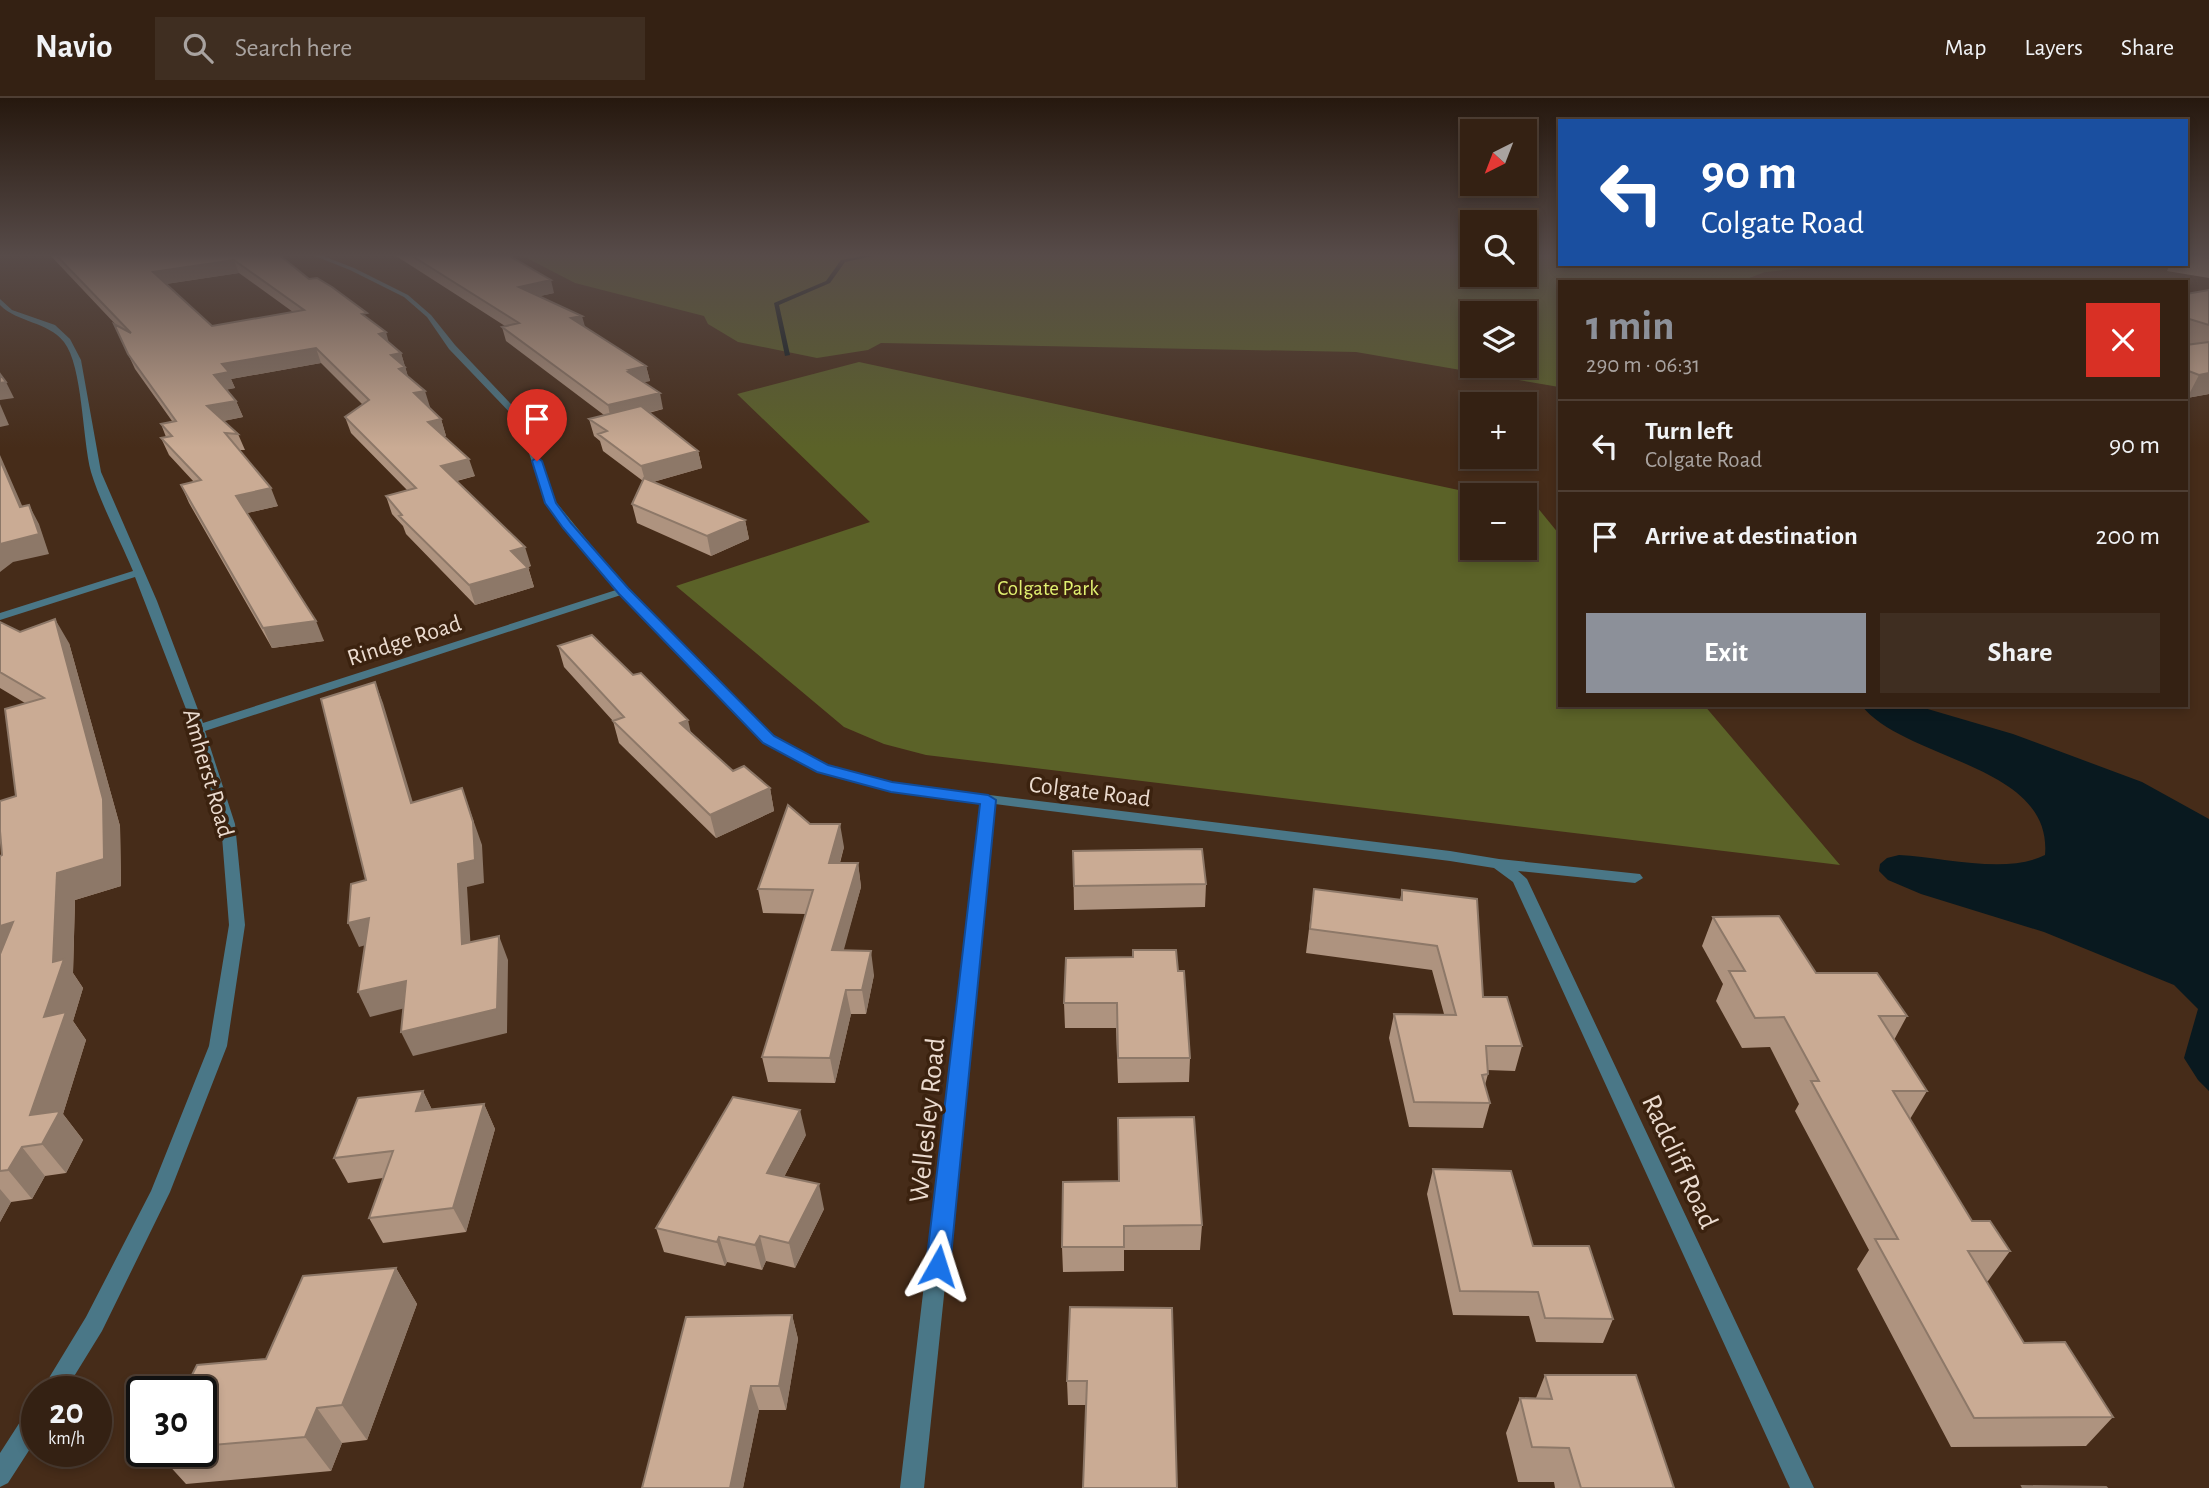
<!DOCTYPE html>
<meta charset="utf-8">
<style>
:root{--surface:#342113;--page:#3f2e21;--text:#f1f3f6;--muted:#a9a3a0;--line:#4e3e33;--accent:#8c9099}
body{margin:0;font-family:"Alegreya Sans",sans-serif;background:var(--page);color:var(--text);height:100vh;display:flex;flex-direction:column;font-size:26px;white-space:nowrap}
*{box-sizing:border-box;margin:0}
p{font-size:23px;color:var(--muted)}
.icon{flex:none;width:38px;height:38px;fill:none;stroke:currentColor;stroke-width:2;stroke-linecap:round;stroke-linejoin:round}
.map{position:relative;flex:1;overflow:hidden}
.side{position:absolute;left:1558px;top:182px;width:630px;height:427px;display:flex;flex-direction:column;background:var(--surface);border-radius:0px;box-shadow:0 4px 10px #0003,0 0 0 2px var(--line)}
.side>*{flex:none}
.guide{position:absolute;left:1558px;top:21px;width:630px;height:147px;border-radius:0px;box-shadow:0 4px 10px #0003,0 0 0 2px var(--line);background:#1a4fa0;color:#fff;overflow:hidden}
.needle{width:46px;rotate:222deg}
.fabs{position:absolute;left:1460px;top:21px;display:grid;gap:14px}
.fabs a{display:grid;place-items:center;width:77px;height:77px;border-radius:0px;background:var(--surface);box-shadow:0 4px 10px #0003,0 0 0 2px var(--line);font-size:35px}
.speed{position:absolute;left:21px;top:1278px;display:flex;gap:14px;font-size:35px;font-weight:700;text-align:center}
.speed>*{display:grid;place-content:center;width:91px;height:91px;border-radius:50%;background:var(--surface);box-shadow:0 4px 10px #0003,0 0 0 2px var(--line);line-height:1}
.speed small{font-size:18px;font-weight:400}
.speed .limit{border:4px solid #111;border-radius:10px;background:#fff;color:#111}
.pin{position:absolute;display:grid;place-items:center;width:60px;height:60px;color:#fff;margin:-72px -30px;border-radius:50% 50% 50% 0;rotate:-45deg;box-shadow:0 0 7px #0007}
.pin .icon{rotate:45deg}
.me{position:absolute;width:77px;margin:-38px;rotate:6deg;stroke-linejoin:round;filter:drop-shadow(0 0 5px #0008)}
.turn{display:flex;align-items:center;gap:24px;height:147px;padding:0 28px;font-size:32px}
.turn .icon{width:91px;height:91px;stroke-width:2.5}
.turn b{display:block;font-size:49px;line-height:60px}
.round{display:grid;place-items:center;flex:none;width:74px;height:74px;border-radius:0px;background:var(--page)}
.headline{display:flex;align-items:center;justify-content:space-between;height:119px;padding:0 28px}
h1{font-size:42px;font-weight:700;line-height:52px;color:var(--accent)}
.button{display:flex;gap:14px;margin-top:auto;padding:14px 28px}
.button a{flex:1;height:80px;border-radius:0px;background:var(--accent);color:#fff;font-size:28px;font-weight:700;line-height:80px;text-align:center}
.button a+a{background:var(--page);color:var(--text)}
ul{padding:0;list-style:none}
li{display:flex;align-items:center;gap:21px;height:91px;padding:0 28px;border-top:2px solid var(--line)}
li div{flex:1}
li b{display:block;font-size:26px}
li em{font-style:normal}
header{display:flex;align-items:center;gap:42px;box-sizing:border-box;height:98px;padding:0 35px;background:var(--surface);border-bottom:2px solid var(--line)}
header strong{font-size:33px}
nav{display:flex;gap:38px;margin-inline-start:auto;font-size:24px}
.search{width:490px;height:63px;background:var(--page);display:flex;align-items:center;gap:18px;box-sizing:border-box;padding:0 24px;border-radius:0px;color:var(--muted);font-size:26px}
.map>svg:first-child{display:block}
.green{fill:#5b6228;fill-rule:evenodd}
.water{fill:#09191f}
.lines{fill:none;stroke-linecap:round;stroke-linejoin:round}
.stream{fill:#09191f;fill-rule:evenodd}
.minor{fill:#4a7787;fill-rule:evenodd}
.wall{fill:#ae937f;fill-rule:evenodd}
.shaded-wall{fill:#8d7868}
.building{fill:#caab94;stroke:#8d7868;stroke-width:2;fill-rule:evenodd}
.route{fill:#1a73e8;stroke:#114b97;stroke-width:2}
.labels{text-anchor:middle;stroke-width:7;stroke-linejoin:round;paint-order:stroke}
.far-park-label{font-size:21px;fill:#e1f070;stroke:#3b220f}
.street-label{font-size:24px;fill:#ebdbcf;stroke:#3b220f}
.near-street-label{font-size:28px;fill:#ebdbcf;stroke:#3b220f}
</style>
<header>
<strong>Navio</strong>
<div class="search"><svg class="icon" aria-label="search" viewBox="0 0 24 24"><circle cx="10" cy="10" r="6"/><path d="M15 15l6 6"/></svg>Search here</div>
<nav><a>Map</a><a>Layers</a><a>Share</a></nav>
</header>
<div class="map">
<svg width="2209" height="1390" viewBox="0 0 2209 1390">
<rect width="100%" height="100%" fill="#462c19"/>
<path class="green" d="M519,156H1472V177H1524V156H1559V166H1846L1765,174L1739,184H1559V289L1356,254L881,245L868,252L817,260L738,244L708,226L704,218L575,185ZM1524,215V268H1472V215Z
M859,264L1482,397H1472V450H1524V406L1537,409L1559,436V607H1704L1840,767L926,657L884,646L844,629L676,488L870,424L737,296Z"/>
<path class="water" d="M1861,607H1914L2013,636L2142,684L2209,721V993L2198,982L2184,960L2198,911L2174,887L2044,834L1921,796L1888,782L1879,773L1880,766L1887,760L1899,757C1943,759 2006,777 2045,757C2053,666 1905,663 1861,607Z"/>
<g class="lines">
<path class="stream" d="M873,156H883L845,164L830,185L779,207L790,257L785,258L774,205L826,183L841,162Z"/>
<path class="minor" d="M310,156H318L354,170L408,197L431,217L455,247L526,322L556,404L627,491L774,638L827,668L891,685L1450,753L1499,761L1640,776L1643,780L1635,785L1518,773L1527,781L1814,1390H1790L1513,784L1494,770L1450,763L995,706L924,1390H900L981,704L891,693L817,674L764,644L621,497L205,633L235,726L245,827L227,948L170,1094L102,1233L65,1293H41L86,1219L151,1093L209,948L229,827L221,726L186,611L135,479L0,522V515L133,473C120,442 100,404 91,374C82,340 83,269 64,244C47,223 18,225 0,207V201L12,212L55,227L70,241L81,262L101,374L157,503L203,625L616,492L546,405L518,323L449,251L427,219L404,199L350,172Z
M37,1307V1340L8,1385L0,1389V1355L29,1310Z"/>
</g>
<path class="wall" d="M49,156H278L309,181L369,221L389,244L401,255L408,279L430,309H428L441,321L446,338H444L475,378L457,383L531,468L528,469L534,489L475,507L406,436L403,428L392,416L386,398L407,392L351,335L345,319L363,307L321,265L231,281L235,290L227,291L236,303L243,319L223,323L238,336L245,352H239L278,408L247,415L324,543L272,550L189,405L181,387L194,384L169,357L161,340L166,339L161,326L172,323L135,271L114,226L118,229ZM239,175L293,214L212,228L166,186Z
M393,156H506L554,195L540,198L585,229L646,268L650,283L643,284L663,311L649,315L698,353L702,370L653,384L745,422L749,441L711,458L637,425L632,406L643,383L603,353L600,343L594,338L589,321L604,317L506,243L502,229L505,228Z
M2186,156H2209V180L2167,173L2170,166H2186Z
M2209,192V296L2187,300H2186V247H2189L2186,245V196Z
M0,524L20,534L69,545L120,728L121,788L75,802L73,875L83,890L73,923L86,942L63,1016L83,1042L66,1075L45,1078L32,1101L11,1104L0,1124V758L2,757L16,698L25,605L0,590Z
M558,548L691,634L733,673L770,690L774,713L716,740L619,645L613,623L564,569Z
M844,749L840,765H858L861,789L843,852L874,877L866,916H851L835,985L768,984L762,959L806,816L763,815L758,791Z
M1073,753L1206,786L1205,809L1074,812Z
M1314,791L1400,802L1402,792L1522,948L1515,973L1487,972L1488,976L1485,987L1490,1005L1483,1030L1409,1029L1389,940L1394,916H1444L1432,872L1306,855Z
M1713,819L1816,875L1907,918L1894,942L1927,993L1910,1021L1972,1123L2010,1153L1988,1183H1986L2024,1245L2113,1319L2086,1348L1951,1349L1857,1171L1869,1152L1795,1013L1799,1006L1770,949L1742,950L1716,903L1723,886L1702,848Z
M1178,873L1190,960L1189,984L1118,985L1116,930H1065L1064,905Z
M423,993L432,1012L484,1006L495,1031L466,1134L383,1145L369,1120L383,1080L348,1085L334,1060Z
M1118,1020L1202,1127L1200,1152H1124V1173L1063,1174L1062,1149L1118,1083Z
M806,1037L784,1079L824,1111L795,1170L766,1163L762,1172L727,1164L725,1168L664,1154L656,1130Z
M1433,1071L1533,1148L1613,1221L1603,1245L1536,1244L1529,1218L1453,1217L1427,1096Z
M396,1170L417,1206L367,1342L342,1345L331,1373L186,1386L156,1353H201V1293L266,1261Z
M1070,1209L1177,1390L1086,1307H1068L1067,1283Z
M792,1217L798,1241L786,1312H759L743,1390H642Z
M1545,1277L1674,1390H1555L1554,1384H1518L1506,1335L1520,1300H1536Z"/>
<path class="shaded-wall" d="M234,162L239,175L159,187L153,174Z
M551,182L554,195L522,202L519,189Z
M582,218L586,232L571,220Z
M386,234L390,249L379,236Z
M316,250L321,265L231,281L235,290L221,293L214,277L222,266Z
M401,255L410,285L404,286L391,257Z
M646,268L650,283L635,286L628,274L629,272Z
M2209,275V296L2187,300L2199,277Z
M6,284L14,300L0,302V285Z
M425,293L430,309L419,311L414,295Z
M660,295L663,311L611,323L608,307Z
M236,303L243,319L214,325L207,308Z
M0,306L9,327L0,329Z
M441,321L446,338L433,341L428,324Z
M698,353L702,370L646,386L641,368Z
M0,357L31,428L20,409L0,362Z
M469,361L475,378L447,385L441,368Z
M271,390L278,408L243,416L236,398Z
M29,407L39,426L49,456L13,464L0,474V446Z
M745,422L749,441L711,458L707,438Z
M525,449L531,468L517,472L511,453Z
M528,470L534,489L475,507L469,487Z
M55,521L69,545L120,728L121,788L75,802L73,875L83,890L73,923L86,942L63,1016L83,1042L66,1075L42,1046L30,1017L44,919L53,864Z
M316,523L324,543L272,550L263,530Z
M375,584L383,605L420,728L411,705Z
M688,622L693,644L680,625Z
M462,690L482,747L484,785L467,789L472,870L462,846L458,766Z
M770,690L774,713L716,740L710,717Z
M840,726L844,749L833,788L829,765Z
M858,765L861,789L837,877L832,852Z
M369,820L380,843L359,849L348,825Z
M13,824L0,862V828Z
M499,838L508,862L507,935L413,958L401,934Z
M871,853L874,877L866,916L862,892Z
M406,883L417,907L370,919L358,894Z
M846,892L851,916L835,985L830,960Z
M423,993L435,1018L416,1013Z
M484,1006L495,1031L466,1134L453,1110Z
M800,1012L806,1037L773,1100L767,1075Z
M22,1049L45,1078L32,1101L8,1072Z
M819,1086L824,1111L795,1170L789,1145Z
M0,1091L11,1104L0,1124Z
M760,1138L766,1163L762,1172L755,1147Z
M719,1139L727,1164L725,1168L717,1144Z
M396,1170L417,1206L367,1342L342,1307Z
M792,1217L798,1241L786,1312L779,1288Z
M751,1288L759,1312L743,1390H730Z
M317,1310L342,1345L331,1373L305,1339Z"/>
<path class="building" d="M55,156H278L309,181L317,180L332,189L367,215L362,216L386,234L379,236L401,255L391,257L405,269L399,271L425,293L414,295L441,321L428,324L469,361L441,368L525,449L511,453L528,470L469,487L399,418L402,417L386,398L416,390L345,319L369,302L316,250L222,266L229,274L214,277L236,303L207,308L238,336L225,335L271,390L236,398L316,523L263,530L181,387L201,382L161,340L172,338L161,326L176,323L128,256L114,226L131,235ZM234,162L304,212L212,228L153,174Z
M409,156H506L551,182L519,189L582,218L571,220L646,268L629,272L632,273L628,274L660,295L608,307L502,229L519,225Z
M2186,156H2209V160Z
M2209,192V227L2186,220V196Z
M2209,244V275L2199,277L2186,272V247Z
M0,276L6,284L0,285Z
M641,308L698,353L641,368L598,336L607,333L589,321Z
M0,362L20,409L29,407L39,436L0,446Z
M644,380L745,422L707,438L632,406Z
M55,521L103,701L104,761L57,775L53,864L64,861L44,919L66,914L30,1017L60,1013L42,1046L22,1049L8,1072L0,1073V856L13,824L0,828V758L2,757L0,733V703L16,698L5,611L44,600L0,574V524L20,534Z
M592,537L633,577L641,575L688,622L680,625L733,673L744,668L770,690L710,717L613,623L624,619L558,548Z
M375,584L411,705L462,690L473,724L475,762L458,766L462,846L499,838L497,911L401,934L406,883L358,894L369,820L348,825L351,786L366,782L321,601Z
M788,707L810,726H840L829,765H858L832,852L871,853L862,892H846L830,960L762,959L813,792L758,791Z
M1202,751L1206,786L1074,788L1073,753Z
M1314,791L1402,802V792L1477,801L1483,899H1507L1522,948H1486L1488,976L1482,977L1490,1005L1414,1004L1394,916L1456,917L1437,848L1310,831Z
M1779,818L1816,875H1877L1907,918H1879L1927,993H1893L1972,1123H1990L2010,1153H1968L2024,1245L2065,1244L2113,1319L1974,1320L1875,1141H1898L1811,983H1819L1784,919L1755,920L1729,873H1745L1713,819Z
M1133,852H1176L1178,873H1184L1190,960H1118L1117,905H1064L1066,860L1133,859Z
M423,993L416,1013L484,1006L453,1110L369,1120L393,1053L334,1060L358,1000Z
M733,999L800,1012L767,1075L819,1086L789,1145L760,1138L755,1147L719,1139L717,1144L656,1130Z
M1194,1019L1202,1127L1124,1128V1149H1062L1063,1084L1119,1083L1118,1020Z
M1433,1071L1511,1073L1533,1148H1589L1613,1221L1545,1220L1538,1194L1460,1193Z
M396,1170L342,1307L317,1310L305,1339L201,1348V1293H184L197,1267L266,1261L303,1178Z
M1070,1209L1172,1210L1177,1390H1083L1087,1283H1067Z
M792,1217L779,1288H751L730,1390H642L686,1219Z
M1545,1277H1636L1674,1390H1581L1569,1350L1532,1349L1520,1300L1552,1301Z
M2022,1388L2106,1389L2107,1390H2023Z"/>
<linearGradient id="sky" x2="0" y2="1"><stop stop-color="#26180e"/><stop offset="0.45" stop-color="#574b49"/><stop offset="1" stop-color="#574b49" stop-opacity="0"/></linearGradient>
<rect width="2209" height="350" fill="url(#sky)"/>
<path class="route" d="M537,359L542,363L556,405L571,425L628,490L774,638L828,667L892,684L988,697L996,702L950,1168L946,1176L938,1179L930,1176L926,1168L980,706L891,694L817,674L763,645L619,496L563,430L545,405L532,363Z"/>
<g class="labels">
<g class="far-park-label">
<text x="1048" y="497">Colgate Park</text>
</g>
<g class="street-label">
<text transform="translate(404 542) rotate(-18)" y="8">Rindge Road</text>
<text transform="translate(209 675) rotate(74)" y="8">Amherst Road</text>
<text transform="translate(1090 693) rotate(7)" y="8">Colgate Road</text>
</g>
<g class="near-street-label">
<text transform="translate(926 1022) rotate(-84)" y="10">Wellesley Road</text>
<text transform="translate(1681 1063) rotate(65)" y="10">Radcliff Road</text>
</g>
</g>
</svg>
<div class="fabs">
<a><svg class="needle" viewBox="-14 -14 28 28"><path d="M0-13l5 13h-10z" fill="#e53935"/><path d="M0 13l5-13h-10z" fill="#a9a3a0"/></svg></a>
<a><svg class="icon" aria-label="search" viewBox="0 0 24 24"><circle cx="10" cy="10" r="6"/><path d="M15 15l6 6"/></svg></a>
<a><svg class="icon" aria-label="layers" viewBox="0 0 24 24"><path d="M12 4l9 5-9 5-9-5zM3 14l9 5 9-5"/></svg></a>
<a>+</a>
<a>−</a>
</div>
<div class="speed"><div>20<small>km/h</small></div><div class="limit">30</div></div>
<div class="pin" style="left:537px;top:363px;background:#d93025"><svg class="icon" aria-label="arrive" viewBox="0 0 24 24"><path d="M6 21V4h12l-3 4 3 4H6"/></svg></div>
<svg class="me" style="left:938px;top:1168px" viewBox="-20 -20 40 40"><path d="M0-17L14 15 0 8-14 15z" fill="#1a73e8" stroke="#fff" stroke-width="4"/></svg>
<div class="guide">
<div class="turn"><svg class="icon" aria-label="left" viewBox="0 0 24 24"><path d="M17 20v-9H6M10 6l-5 5 5 5"/></svg><div><b>90 m</b>Colgate Road</div></div>
</div>
<section class="side">
<div class="headline"><div><h1>1 min</h1><p>290 m · 06:31</p></div><a class="round" style="background:#d93025;color:#fff"><svg class="icon" aria-label="close" viewBox="0 0 24 24"><path d="M6 6l12 12M18 6L6 18"/></svg></a></div>
<ul>
<li><svg class="icon" aria-label="left" viewBox="0 0 24 24"><path d="M17 20v-9H6M10 6l-5 5 5 5"/></svg><div><b>Turn left</b><p>Colgate Road</p></div><em>90 m</em></li>
<li><svg class="icon" aria-label="arrive" viewBox="0 0 24 24"><path d="M6 21V4h12l-3 4 3 4H6"/></svg><div><b>Arrive at destination</b></div><em>200 m</em></li>
</ul>
<div class="button"><a>Exit</a><a>Share</a></div>
</section>
</div>
